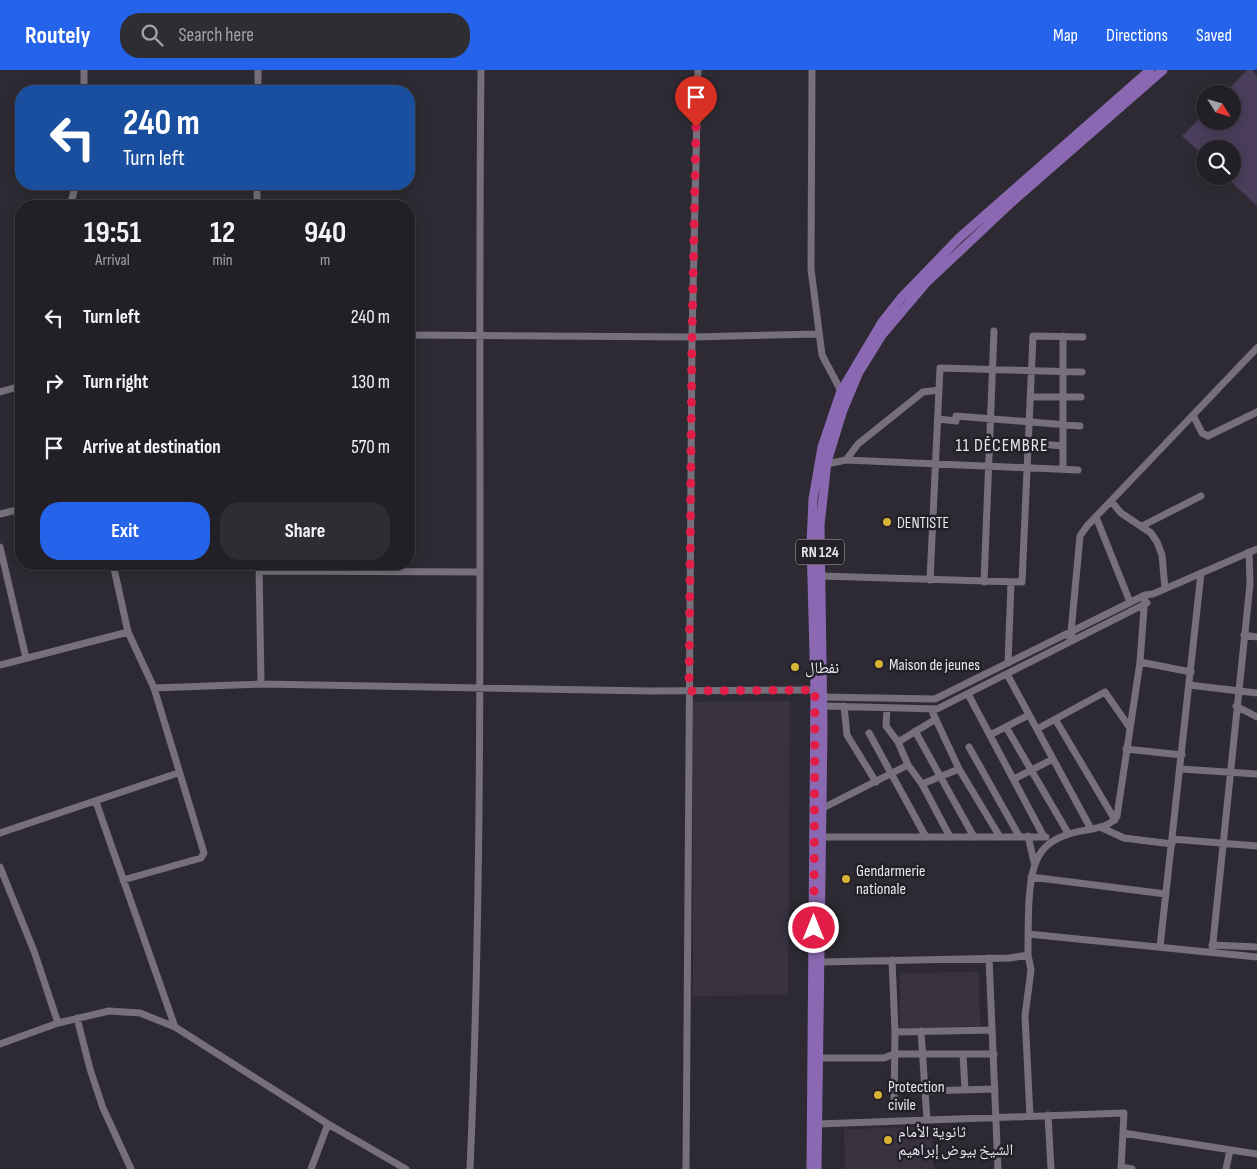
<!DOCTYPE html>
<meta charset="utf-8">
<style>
:root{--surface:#222026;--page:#2e2d32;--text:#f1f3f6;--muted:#a2a3a7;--line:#3f3e43;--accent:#2563eb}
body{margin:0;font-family:"Sofia Sans Condensed","Noto Naskh Arabic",sans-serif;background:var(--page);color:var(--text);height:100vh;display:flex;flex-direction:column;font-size:19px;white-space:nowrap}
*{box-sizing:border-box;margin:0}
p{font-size:16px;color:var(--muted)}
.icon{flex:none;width:28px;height:28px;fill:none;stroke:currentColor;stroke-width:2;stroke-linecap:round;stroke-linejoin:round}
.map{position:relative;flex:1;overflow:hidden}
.panel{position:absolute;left:15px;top:130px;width:400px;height:370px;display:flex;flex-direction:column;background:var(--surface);border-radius:20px;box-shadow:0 2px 12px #0003,0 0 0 1px var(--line)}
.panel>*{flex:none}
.guide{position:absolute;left:15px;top:15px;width:400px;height:105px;border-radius:20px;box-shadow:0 2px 12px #0003,0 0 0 1px var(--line);background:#1a4fa0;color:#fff;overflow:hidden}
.needle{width:32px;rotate:127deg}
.buttons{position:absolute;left:1196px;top:15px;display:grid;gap:10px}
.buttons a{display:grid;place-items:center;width:45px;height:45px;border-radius:50%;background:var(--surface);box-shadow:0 2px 12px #0003,0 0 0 1px var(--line);font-size:25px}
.pin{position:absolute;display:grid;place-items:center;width:42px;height:42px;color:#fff;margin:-51px -21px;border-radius:50% 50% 50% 0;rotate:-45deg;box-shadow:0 0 5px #0007}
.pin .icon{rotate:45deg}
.me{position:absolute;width:55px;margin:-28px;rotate:0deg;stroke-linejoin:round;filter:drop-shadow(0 0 4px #0008)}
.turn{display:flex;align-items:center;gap:18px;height:105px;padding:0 25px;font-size:22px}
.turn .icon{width:65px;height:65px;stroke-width:2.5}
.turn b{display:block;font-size:35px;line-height:42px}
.eta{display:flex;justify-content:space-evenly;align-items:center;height:85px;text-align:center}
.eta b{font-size:30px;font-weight:700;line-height:35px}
.action{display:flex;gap:10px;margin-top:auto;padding:10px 25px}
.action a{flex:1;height:58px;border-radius:20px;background:var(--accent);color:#fff;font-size:20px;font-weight:700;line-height:58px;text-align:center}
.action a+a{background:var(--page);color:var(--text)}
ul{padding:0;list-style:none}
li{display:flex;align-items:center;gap:15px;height:65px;padding:0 25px}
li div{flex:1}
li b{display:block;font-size:19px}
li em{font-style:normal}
header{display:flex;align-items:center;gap:30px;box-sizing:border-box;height:70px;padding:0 25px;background:var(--accent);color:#fff}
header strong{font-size:24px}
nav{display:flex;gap:28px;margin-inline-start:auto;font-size:18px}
.search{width:350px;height:45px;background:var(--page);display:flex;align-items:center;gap:12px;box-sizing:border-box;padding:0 18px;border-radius:20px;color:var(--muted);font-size:19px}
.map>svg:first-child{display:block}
.built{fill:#383241}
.green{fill:#4a3e5b}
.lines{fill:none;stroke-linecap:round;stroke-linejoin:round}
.minor{stroke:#75707b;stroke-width:7}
.major{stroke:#8b69b2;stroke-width:9}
.route{stroke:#e11d48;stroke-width:9;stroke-dasharray:0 16.2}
.poi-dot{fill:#d7b434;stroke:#242029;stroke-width:2}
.labels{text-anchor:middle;stroke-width:5;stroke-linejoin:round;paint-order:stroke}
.shield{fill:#242029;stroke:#aeabb2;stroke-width:1}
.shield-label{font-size:15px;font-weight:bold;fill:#e9e7ed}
.poi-label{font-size:16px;fill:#e9e7ed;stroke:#242029;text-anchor:start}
.neighbourhood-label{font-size:18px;letter-spacing:1px;fill:#e9e7ed;stroke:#242029}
</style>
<header>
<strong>Routely</strong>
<div class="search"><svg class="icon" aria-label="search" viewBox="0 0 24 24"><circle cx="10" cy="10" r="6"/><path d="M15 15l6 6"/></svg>Search here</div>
<nav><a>Map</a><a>Directions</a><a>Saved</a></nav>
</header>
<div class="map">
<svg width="1257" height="1099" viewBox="0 0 1257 1099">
<rect width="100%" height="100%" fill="#2d2a33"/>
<path class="built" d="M790,631L788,925L693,926V632Z
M979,902L980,956L900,958V903Z
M931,1057L934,1099H845L844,1059Z"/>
<path class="green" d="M1247,0H1252L1257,5V136L1225,106H1232V79H1205V87L1182,66L1205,43V51H1232V24H1224Z"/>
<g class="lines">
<path class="minor" d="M812,0L811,199L822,285L841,321
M84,21V0
M258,21V0
M70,136L76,114
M257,136V114
M409,265L692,267L819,264
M0,322L21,316
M1030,327H1081
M1193,345L1202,363L1208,366L1257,342
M938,349L956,351V346L1080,356
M1029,373L1063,376
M846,390L1078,400
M827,394L846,390L858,374L923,322L939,320
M1063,399V266
M1111,431L1121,443L1151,463L1157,472L1162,485L1165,519
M0,444L21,439
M1096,447L1130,532
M1142,456L1201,426
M0,477L26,588
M113,494L128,562L154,618L204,783L201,788L123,810
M259,494L261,614
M259,501L479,502
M821,506L1022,512L1033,266L1083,267
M930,510L940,298L1082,302
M984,512L994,261
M1071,562L1080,466L1087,456L1257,278
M1070,565H1072L1071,568L1069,567Z
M1244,565L1257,567
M1140,592L1191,602
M1008,593L1011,513
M0,595L128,562
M1007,604L1091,759
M1189,615L1257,623
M154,618L261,614L650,621L815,620
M968,624L1044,767H1046
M823,627L935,629L1145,525L1153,524L1257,479
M823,636L937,639L1147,533
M844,636L847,665L876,712
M1236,636L1257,647
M887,638L886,656L898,672L908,695L922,714L950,767
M931,639L959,699L1000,767
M1055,649L1115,750
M1006,657L1068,763
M1037,659L1105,622L1130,658
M915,661L974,767
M869,663L926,767
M990,665L1029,645
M898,672L936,649
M969,677L1019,766
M1126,679L1182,685
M1181,699L1257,704
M1014,709L1053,689
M922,714L959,699
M96,732L175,957
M823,738L908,695
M1100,757L1124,768L1172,774
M0,763L178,703
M1028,766L1034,792
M823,767H1044
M1172,769L1257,776
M0,797L34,881L58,953
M1031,807L1166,824
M1028,864L1257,887
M1212,875L1257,877
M1160,877L1201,503
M1212,882L1250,514L1249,482
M1028,885L1031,900L1025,946L1030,1046
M989,888L998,1099
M892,890L895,962L894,1035
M822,892L1010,888L1028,885C1028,867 1028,849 1029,831C1032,787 1040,767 1087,760C1098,758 1111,756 1117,746L1140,592L1145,525
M77,948L90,999L103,1038L131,1099
M921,961L927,1050
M895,962L992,960
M0,974L58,953L109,941L140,943L175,957L328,1054L406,1099
M963,984L965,1020
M820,988H884L894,984H994
M925,1021L995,1019
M1048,1045L1051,1099
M818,1054L1124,1043L1121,1099
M1123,1063L1257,1084
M1121,1097L1132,1099
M311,1099L328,1054
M470,1099C486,733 477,366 481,0
M686,1099L692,267L698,0
M1226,1099L1230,1080"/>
<path class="major" d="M811,1099L815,620L811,474L813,429L822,377L841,321L882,252L901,228L959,168L1150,0
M817,1099L823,658L820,455L827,392L843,340L859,302L882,265L926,213L1012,132L1163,0"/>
</g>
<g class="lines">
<path class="route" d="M696,57L692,267L689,621L815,620L814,858"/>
</g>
<g class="poi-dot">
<circle cx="887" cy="452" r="5"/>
<circle cx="879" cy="594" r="5"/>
<circle cx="795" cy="597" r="5"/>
<circle cx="846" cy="809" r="5"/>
<circle cx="878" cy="1025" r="5"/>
<circle cx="888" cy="1070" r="5"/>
</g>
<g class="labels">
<rect class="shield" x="796" y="469.5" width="48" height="25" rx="4"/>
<g class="shield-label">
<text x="820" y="487">RN 124</text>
</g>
<g class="poi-label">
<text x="897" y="458">DENTISTE</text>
<text x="889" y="600">Maison de jeunes</text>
<text x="805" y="603">نفطال</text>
<text x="856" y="806">Gendarmerie<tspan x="856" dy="18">nationale</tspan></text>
<text x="888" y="1022">Protection<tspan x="888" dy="18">civile</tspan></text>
<text x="898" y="1067">ثانوية الأمام<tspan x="898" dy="18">الشيخ بيوض إبراهيم</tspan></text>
</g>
<g class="neighbourhood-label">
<text x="1002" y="381">11 DÉCEMBRE</text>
</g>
</g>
</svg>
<div class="buttons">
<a><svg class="needle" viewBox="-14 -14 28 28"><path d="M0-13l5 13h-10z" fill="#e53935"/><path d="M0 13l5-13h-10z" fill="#a2a3a7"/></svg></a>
<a><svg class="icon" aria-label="search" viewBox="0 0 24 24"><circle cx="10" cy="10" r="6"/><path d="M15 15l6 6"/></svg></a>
</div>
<div class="pin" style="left:696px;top:57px;background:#d93025"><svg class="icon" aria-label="arrive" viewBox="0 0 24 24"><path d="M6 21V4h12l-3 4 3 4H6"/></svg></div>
<svg class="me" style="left:814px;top:858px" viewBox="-20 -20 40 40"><circle r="17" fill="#e11d48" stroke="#fff" stroke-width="3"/><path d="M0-11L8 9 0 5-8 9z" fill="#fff"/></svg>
<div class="guide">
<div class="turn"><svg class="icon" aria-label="left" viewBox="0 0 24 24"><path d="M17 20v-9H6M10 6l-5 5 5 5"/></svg><div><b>240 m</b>Turn left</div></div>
</div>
<section class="panel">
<div class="eta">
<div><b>19:51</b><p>Arrival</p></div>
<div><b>12</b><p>min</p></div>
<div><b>940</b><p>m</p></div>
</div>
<ul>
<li><svg class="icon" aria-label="left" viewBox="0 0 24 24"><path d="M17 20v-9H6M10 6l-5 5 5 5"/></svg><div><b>Turn left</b></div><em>240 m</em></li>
<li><svg class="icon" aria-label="right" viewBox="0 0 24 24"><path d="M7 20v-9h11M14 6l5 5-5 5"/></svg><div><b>Turn right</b></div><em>130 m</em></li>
<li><svg class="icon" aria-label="arrive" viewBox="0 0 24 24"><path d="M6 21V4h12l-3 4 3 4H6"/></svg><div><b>Arrive at destination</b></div><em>570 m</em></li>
</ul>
<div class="action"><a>Exit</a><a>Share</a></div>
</section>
</div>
